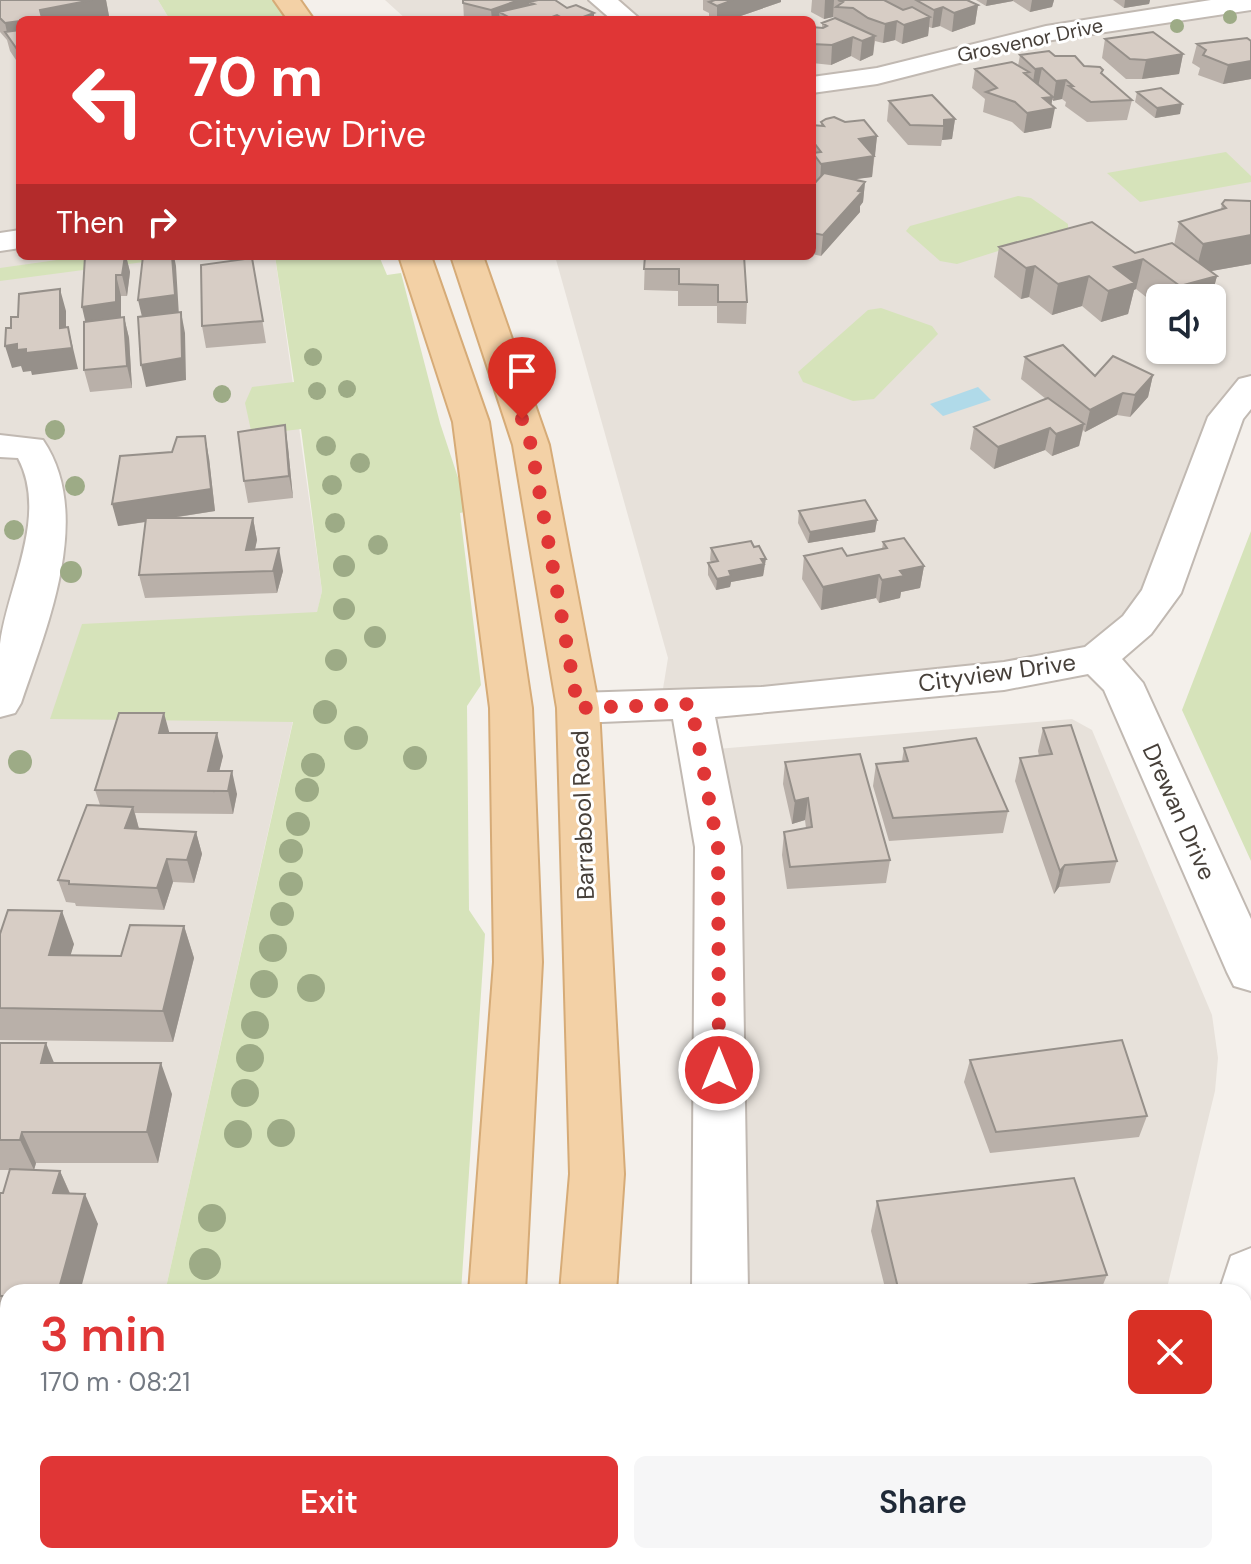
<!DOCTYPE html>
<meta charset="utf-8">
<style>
:root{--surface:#fff;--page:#f6f6f7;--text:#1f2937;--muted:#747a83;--accent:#e03636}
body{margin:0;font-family:"DM Sans",sans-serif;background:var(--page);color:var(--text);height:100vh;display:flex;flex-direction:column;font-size:30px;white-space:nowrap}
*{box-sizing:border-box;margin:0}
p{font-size:26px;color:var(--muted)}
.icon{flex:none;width:44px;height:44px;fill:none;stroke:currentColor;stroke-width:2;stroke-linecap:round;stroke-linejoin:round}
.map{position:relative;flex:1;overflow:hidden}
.sheet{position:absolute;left:0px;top:1284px;width:1252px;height:280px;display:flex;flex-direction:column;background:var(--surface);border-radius:24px 24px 0 0;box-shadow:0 2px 6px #0004}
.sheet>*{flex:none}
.banner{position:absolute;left:16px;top:16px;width:800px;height:244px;border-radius:12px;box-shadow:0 2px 6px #0004;background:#e03636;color:#fff;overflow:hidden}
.fabs{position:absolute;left:1146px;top:284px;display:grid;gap:16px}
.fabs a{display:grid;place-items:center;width:80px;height:80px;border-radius:12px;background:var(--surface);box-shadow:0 2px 6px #0004;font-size:40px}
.pin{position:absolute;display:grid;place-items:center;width:68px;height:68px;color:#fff;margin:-82px -34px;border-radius:50% 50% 50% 0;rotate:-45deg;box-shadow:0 0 8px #0007}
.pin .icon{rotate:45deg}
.me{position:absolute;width:88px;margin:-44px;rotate:0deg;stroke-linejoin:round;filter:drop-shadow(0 0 6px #0008)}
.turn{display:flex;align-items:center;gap:28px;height:168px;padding:0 40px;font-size:36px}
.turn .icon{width:104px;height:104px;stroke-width:2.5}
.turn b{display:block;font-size:56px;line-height:68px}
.then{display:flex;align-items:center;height:76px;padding:0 40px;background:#0003;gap:16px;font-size:30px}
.round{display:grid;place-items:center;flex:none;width:84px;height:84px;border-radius:12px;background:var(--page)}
.overview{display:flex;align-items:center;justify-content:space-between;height:136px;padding:0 40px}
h1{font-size:48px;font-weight:600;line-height:60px;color:var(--accent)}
.cta{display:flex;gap:16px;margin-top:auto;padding:16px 40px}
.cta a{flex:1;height:92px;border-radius:12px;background:var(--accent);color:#fff;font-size:32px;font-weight:600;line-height:92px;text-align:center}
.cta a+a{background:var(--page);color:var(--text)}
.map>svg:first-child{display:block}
.residential{fill:#e7e1da;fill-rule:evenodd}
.green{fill:#d6e3ba}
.water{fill:#b0dae9}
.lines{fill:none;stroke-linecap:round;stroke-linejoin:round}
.minor-casing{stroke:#c1b9b2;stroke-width:4}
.major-casing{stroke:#d6ab77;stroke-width:4}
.minor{fill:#fff;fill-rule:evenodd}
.major{fill:#f3d1a6;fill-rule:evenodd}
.tree{fill:#9dab86}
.wall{fill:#b9b0a9}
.shaded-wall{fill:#96908a}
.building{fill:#d7cdc5;stroke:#96908a;stroke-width:2}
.route{stroke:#e03636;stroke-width:14;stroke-dasharray:0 25.2}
.labels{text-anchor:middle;stroke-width:6;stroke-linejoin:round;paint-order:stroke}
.far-street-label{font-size:20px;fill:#47403a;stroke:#fff}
.street-label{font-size:24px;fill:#47403a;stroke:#fff}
</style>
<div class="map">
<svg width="1251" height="1564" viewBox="0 0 1251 1564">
<rect width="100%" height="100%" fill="#f4f0eb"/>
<path class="residential" d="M0,0H158L170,20H20V256H275L322,591L165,1292H8V1556H106L104,1564H0Z
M385,0H1251V387L1160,595L1106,652L660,707L668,658L555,256H812V20H407ZM1160,298H1212V350H1160Z
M1072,719L1092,730L1212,1015L1218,1058L1215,1091L1166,1292H736L717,749Z
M740,1556H1115V1564H740Z"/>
<path class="green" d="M158,0H273L289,20H170Z
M1226,152L1251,176V182L1140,202L1107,173Z
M1018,196L1031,198L1068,224V229L957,264L940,261L906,231L910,226Z
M85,256H189L0,281V268Z
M275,256H379L387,275L401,273L440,423L469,511L460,513L481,685L467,706L469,910L485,934L461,1292H165L293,722L50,719L82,624L317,612L322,591L301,429L252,435L245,403L252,387L294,382Z
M881,308L932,326L938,334L874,399L853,401L803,382L798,372L868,310Z
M1251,531V861L1182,710Z
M106,1556H428L426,1564H104Z"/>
<path class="water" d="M978,387L991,400L943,416L930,404Z"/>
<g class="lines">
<g class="minor-casing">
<path id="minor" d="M589,0H618L641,20H612Z
M1211,0H1251V10L1046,41L877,84L812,93V77L877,68L1046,26Z
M20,230V248L0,251V233Z
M1251,376V409L1243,419L1181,593L1151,634L1122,659L1143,683L1251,919V991L1234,986L1227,972L1104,690L1088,674L1004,690L715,717L741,847L748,1292H692L695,847L673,719L578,723L563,718L557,708L563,698L578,693L761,687L1004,662L1085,647L1123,616L1142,590L1208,417L1239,379Z
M0,435L43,440C94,515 47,626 21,703L15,713L0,717C0,693 0,667 0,644C7,587 49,516 18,458L0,457Z
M1251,1248V1334L1244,1336V1292H1219L1231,1256Z
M690,1556H752V1564H690Z
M1165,1556H1227V1564H1165Z"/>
</g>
<g class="major-casing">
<path id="major" d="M274,0H300L314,20H288Z
M399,256H431L489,422L532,708L542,962L525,1292H469L494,962L490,708L453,422Z
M451,256H483L549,445L599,708L624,1174L616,1292H560L570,1174L557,708L513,445Z
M434,1556H496L495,1564H433Z
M535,1556H597V1564H535Z"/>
</g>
<use href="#minor" class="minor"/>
<use href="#major" class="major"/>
</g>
<g class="tree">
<circle cx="1230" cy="17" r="7"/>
<circle cx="1177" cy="26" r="7"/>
<circle cx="313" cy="357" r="9"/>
<circle cx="347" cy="389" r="9"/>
<circle cx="317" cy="391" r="9"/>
<circle cx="222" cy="394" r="9"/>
<circle cx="55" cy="430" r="10"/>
<circle cx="326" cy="446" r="10"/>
<circle cx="360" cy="463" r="10"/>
<circle cx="332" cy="485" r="10"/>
<circle cx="75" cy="486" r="10"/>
<circle cx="335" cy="523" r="10"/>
<circle cx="14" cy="530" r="10"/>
<circle cx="378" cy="545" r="10"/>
<circle cx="344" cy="566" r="11"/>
<circle cx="71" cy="572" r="11"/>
<circle cx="344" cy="609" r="11"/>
<circle cx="375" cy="637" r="11"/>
<circle cx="336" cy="660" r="11"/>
<circle cx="325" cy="712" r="12"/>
<circle cx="356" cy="738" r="12"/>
<circle cx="415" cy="758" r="12"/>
<circle cx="20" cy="762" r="12"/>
<circle cx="313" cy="765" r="12"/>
<circle cx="307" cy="790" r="12"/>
<circle cx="298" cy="824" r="12"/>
<circle cx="291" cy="851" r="12"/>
<circle cx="291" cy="884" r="12"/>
<circle cx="282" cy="914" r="12"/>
<circle cx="273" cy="948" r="14"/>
<circle cx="264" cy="984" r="14"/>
<circle cx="311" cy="988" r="14"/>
<circle cx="255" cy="1025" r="14"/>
<circle cx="250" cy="1058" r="14"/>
<circle cx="245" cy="1093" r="14"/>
<circle cx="281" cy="1133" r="14"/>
<circle cx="238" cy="1134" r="14"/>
<circle cx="212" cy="1218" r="14"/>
<circle cx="205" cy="1264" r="16"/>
</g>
<path class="wall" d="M0,0H106L109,16L91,20H20V66L10,51L7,40L0,32Z
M463,0H555L566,20H464Z
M703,0H781V2L729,20H709V13L703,10Z
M812,0H967L978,5L975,24L952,32L940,26L932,28L929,27L928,36L902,44L895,40L883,43L875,41L873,55L860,61L851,56L831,65L812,63V44L822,28V23L835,18L833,17L824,19L811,12Z
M976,0H1054L1052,7L1030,12L1013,1L986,6Z
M1113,0H1150L1149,4L1124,8Z
M1105,39L1183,54L1179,74L1142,79H1126L1102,58Z
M1251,39V79L1223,84L1198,75L1200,68L1192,63L1197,44L1251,40Z
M1020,55L1055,56L1084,66L1102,74L1132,100L1127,120L1087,122L1065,106L1066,102L1062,99L1052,100L1051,128L1024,133L1012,122L983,112L985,99L972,88L975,69L1018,66Z
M1137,92L1180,114L1155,118L1135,102Z
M889,101L955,119L952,139L942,140L941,146L908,145L887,121Z
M821,122L877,136L872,177L854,179L865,182L863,202L860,206V212L821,256L812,254V186L817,181L812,174V125L821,126Z
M1251,201V264L1211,271L1217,276L1211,298H1160V308L1136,289L1134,290L1128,314L1101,322L1082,306L1052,315L1029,297L1021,299L994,277L999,247L1135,253L1174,245L1179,222L1221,209L1222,204Z
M85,256H126L130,272L127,296H121V317H124L129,338L132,388L90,392L84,370L86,322Z
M645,256H744L747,302L746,324L717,323V306H678V291L644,290Z
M252,258L266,343L206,348L202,326Z
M1025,357L1095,376L1153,375L1148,397L1130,417L1117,415L1085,432L1083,430L1079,446L1052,456L1045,450L994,469L970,449L974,427L1046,399L1021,379Z
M288,447L293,498L248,503L244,481Z
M209,458L215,511L172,518H253L257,540L255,549L283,571L277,593L145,598L139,575L146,522L118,526Z
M799,511L877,520L875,532L808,543L798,523Z
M883,542L924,566L920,588L901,592L900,598L879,603L876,598L821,610L802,579L804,556H847L882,549Z
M711,548L765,570H764L763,576L731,582L730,587L716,590L708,575V563H712L710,560Z
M1043,728L1117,861L1110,883L1059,887L1054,894L1015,781L1020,758L1039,756L1038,751Z
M170,733L223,756L219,771L237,794L233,814L135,813L139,829L196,832L202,854L194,883L173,882L164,910L76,906L75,903L66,902L58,880L100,805L95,790Z
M904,748L1008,811L1003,833L889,841L873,786L876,764L902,761Z
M785,762L890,860L886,883L787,889L782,855L784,832L806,828L805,820L792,824L783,784Z
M184,926L194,958L173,1042L0,1040V934L74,944L70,955L121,956Z
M0,1043L54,1063L172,1094L158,1163H36L34,1170L60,1171L70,1193L98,1224L8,1292V1324H0V1193H3L10,1170H0Z
M970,1060L1147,1116L1139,1137L990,1153L964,1082Z
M877,1201L1107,1275L1100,1292H886L871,1231Z
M0,1372H8V1505L0,1504Z"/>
<path class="shaded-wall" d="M92,0H106L109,16L91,20H30L40,10Z
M519,0H555L534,4L529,2L530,15L499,12L500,20H492L491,10Z
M733,0H781V2L729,20H717V6Z
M825,0H834L833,17L824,19Z
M987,0H1013V1L986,6Z
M1032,0H1054L1052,7L1030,12Z
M1125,0H1150L1149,4L1124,8Z
M978,5L975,24L952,32L954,13Z
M943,7L940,26L932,28L934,10Z
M594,13V20H575Z
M557,15V20H544Z
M930,17L928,36L902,44L904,25Z
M20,21V41L8,37L5,23Z
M897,21L895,40L883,43L885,24Z
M875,36L873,55L860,61L862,41Z
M853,37L851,56L831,65L832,45Z
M1183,54L1179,74L1142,79L1146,60Z
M1251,61V79L1223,84L1228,65Z
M1042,68L1038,87L1032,88L1035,69Z
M1066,80L1062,99L1053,101L1056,81Z
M1053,97L1050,109L1055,108L1051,128L1024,133L1027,113L1043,98Z
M1182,104L1180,114L1155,118L1157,108Z
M955,119L952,139L942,140L944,120Z
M877,136L875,156L863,158L874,156L872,177L820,184L821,164L859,139Z
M865,182L863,202L860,206V212L821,256L823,235Z
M1251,235V264L1195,274L1203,244Z
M125,256H126L130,272L127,296L122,275Z
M172,256H174L176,266L179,316L143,321L138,300Z
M1143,259L1136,289L1134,290L1128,314L1101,322L1114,267Z
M1035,266L1029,297L1021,299L1026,268Z
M116,275L121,296V324L87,329L82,307Z
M1089,276L1082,306L1052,315L1058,284Z
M1217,276L1211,298H1177L1180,286Z
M60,289L66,311V348L68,327L78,369L32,375L31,371L23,372L21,366L12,368L5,346L17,344L26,349L60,328Z
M181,312L185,333L186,380L146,387L141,365Z
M124,317L129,338L132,388L127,366Z
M1153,375L1148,397L1130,417L1135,395Z
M1123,393L1117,415L1085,432L1090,410Z
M1084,424L1079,446L1052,456L1056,434Z
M285,425L288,447L293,498L289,476Z
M1050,428L1045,450L994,469L998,447Z
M205,436L209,458L215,511L118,526L112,504Z
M253,518L257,540L250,572L246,550Z
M877,520L875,532L808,543L810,532Z
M279,548L283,571L277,593L273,571Z
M761,559H766L763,576L731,582L730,587L716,590L717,579L729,571Z
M924,566L920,588L901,592L900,598L879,603L882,580L900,571Z
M879,575L876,598L821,610L823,587Z
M164,713L170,735L159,733Z
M217,733L223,756L214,793L208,771Z
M232,771L237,794L233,814L228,791Z
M808,798L805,820L792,824L795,801Z
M133,807L139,829L125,828Z
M196,832L202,854L194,883L187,860Z
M167,859L173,882L164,910L157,888Z
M1065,865L1059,887L1054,894L1060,871Z
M62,911L74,944L61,987L49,955Z
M184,926L194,958L173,1042L163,1011Z
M46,1043L59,1075L41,1063Z
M161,1063L172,1094L158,1163L147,1132Z
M22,1132L36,1163L34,1170L20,1140Z
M60,1171L73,1201L53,1193Z
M85,1194L98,1224L80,1292H58Z
M62,1556H80L83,1562L82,1564H60Z"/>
<path class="building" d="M0,0H92L40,10L42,18L20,20V21L5,23L0,18Z
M463,0H519L491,10L463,3Z
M538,0H555L567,8L576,5L594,13L575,20H566L557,15L544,20H514L499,12L534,4L529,2Z
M715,0H733L717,6L709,2Z
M838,0H884L903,10L912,7L930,17L904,25L897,21L885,24L868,18L853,8L836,7L843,2Z
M916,0H967L978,5L954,13L943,7L934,10Z
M835,18L875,36L862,41L853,37L832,45L812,44V27L823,28L827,26L822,23Z
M20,30V52H19L5,32Z
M1153,32L1183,54L1146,60L1130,59L1105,39Z
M1247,38L1251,41V61L1228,65L1203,55L1206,50L1197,44Z
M1049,51L1055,56H1075L1084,66L1100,67L1103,70L1101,73L1132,100L1091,102L1069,86H1073L1066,80L1056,81L1042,68L1035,69L1020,55Z
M1012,62L1029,72L1024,73L1053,97L1043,98L1055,108L1027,113L1015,102L986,92L997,88L975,69Z
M1161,88L1182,104L1157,108L1137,92Z
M932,95L955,119L944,120V126L910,125L889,101Z
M834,117L845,122L864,120L877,136L859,139L874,156L821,164L813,153L821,152L812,140V125L824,126L821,122L826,119Z
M824,173L865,182L858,191L862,192L823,235L812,233V186Z
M1225,200L1251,201V235L1203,244L1179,222L1226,208L1222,204Z
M1092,222L1135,253L1172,243L1217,276L1180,286L1143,259L1114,267L1135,283L1108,291L1089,276L1058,284L1035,266L1026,268L999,247Z
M85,256H125L122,275H116V302L82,307Z
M143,256H172L175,295L138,300Z
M645,256H744L747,302H718V285L679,284V269H644Z
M252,258L263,321L202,326L201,265Z
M60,289V328L68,327L72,348L26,353V349L17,350V344L5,346L6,328H11V317H18L19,294Z
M181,312L182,358L141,365L138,317Z
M124,317L127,366L84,370V322Z
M1063,345L1095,376L1113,356L1153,375L1135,395L1123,393L1090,410L1025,357Z
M1048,398L1084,424L1056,434L1050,428L998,447L974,427Z
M285,425L289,476L244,481L238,432Z
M205,436L211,489L112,504L120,456L172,452L177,437Z
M865,500L877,520L810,532L799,511Z
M146,518H253L246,550L279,548L273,571L139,575Z
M904,538L924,566L900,571L904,576L882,580L879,575L823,587L804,556L842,548L847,556L887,548L883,542Z
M751,541L754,547L759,546L766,559H761L764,564L729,571L731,576L717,579L708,563L718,561L711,548Z
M119,713H164L159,733H217L208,771H232L228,791L95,790Z
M1071,725L1117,861L1065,865L1060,871L1020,758L1052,754L1043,728Z
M976,738L1008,811L893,818L876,764L908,761L904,748Z
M860,754L890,860L790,867L784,832L812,827L808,798L795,801L785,762Z
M87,805L133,807L125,828L196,832L187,860L167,859L157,888L69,884V881L58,880Z
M8,910L62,911L49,955L121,956L130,925L184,926L163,1011L0,1008V934Z
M1122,1040L1147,1116L996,1132L970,1060Z
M0,1043H46L41,1063H161L147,1132H22L20,1140H0Z
M10,1169L60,1171L53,1193L85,1194L58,1292H8V1296H0V1193H3Z
M1074,1178L1107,1275L969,1292H899L877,1201Z
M0,1372H8V1479H0Z
M10,1556H62L60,1564H7Z
M967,1556H1059L1062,1564H879Z"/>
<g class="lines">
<path class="route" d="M522,419L531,445L578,708L691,704L718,847L719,1070"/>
</g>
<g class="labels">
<g class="far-street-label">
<text transform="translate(1030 40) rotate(-12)" y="7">Grosvenor Drive</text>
</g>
<g class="street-label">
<text transform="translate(997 673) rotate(-8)" y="8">Cityview Drive</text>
<text transform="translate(1179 812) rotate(66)" y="8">Drewan Drive</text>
<text transform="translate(583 815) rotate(-92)" y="8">Barrabool Road</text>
</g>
</g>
</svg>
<div class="fabs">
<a><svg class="icon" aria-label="sound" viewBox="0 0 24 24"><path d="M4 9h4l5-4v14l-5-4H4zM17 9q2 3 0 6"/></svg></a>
</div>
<div class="pin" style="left:522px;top:419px;background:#d93025"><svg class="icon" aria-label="arrive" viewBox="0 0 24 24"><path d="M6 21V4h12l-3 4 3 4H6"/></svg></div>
<svg class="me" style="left:719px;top:1070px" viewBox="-20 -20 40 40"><circle r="17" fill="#e03636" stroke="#fff" stroke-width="3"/><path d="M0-11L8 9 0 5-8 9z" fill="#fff"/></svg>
<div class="banner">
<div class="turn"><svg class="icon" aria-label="left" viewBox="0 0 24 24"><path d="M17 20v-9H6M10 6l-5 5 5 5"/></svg><div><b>70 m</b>Cityview Drive</div></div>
<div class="then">Then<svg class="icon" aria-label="right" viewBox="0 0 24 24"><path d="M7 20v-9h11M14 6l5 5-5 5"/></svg></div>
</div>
<section class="sheet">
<div class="overview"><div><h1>3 min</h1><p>170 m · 08:21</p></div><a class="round" style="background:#d93025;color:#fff"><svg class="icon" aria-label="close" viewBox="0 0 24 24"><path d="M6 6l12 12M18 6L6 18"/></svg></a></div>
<div class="cta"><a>Exit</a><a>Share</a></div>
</section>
</div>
